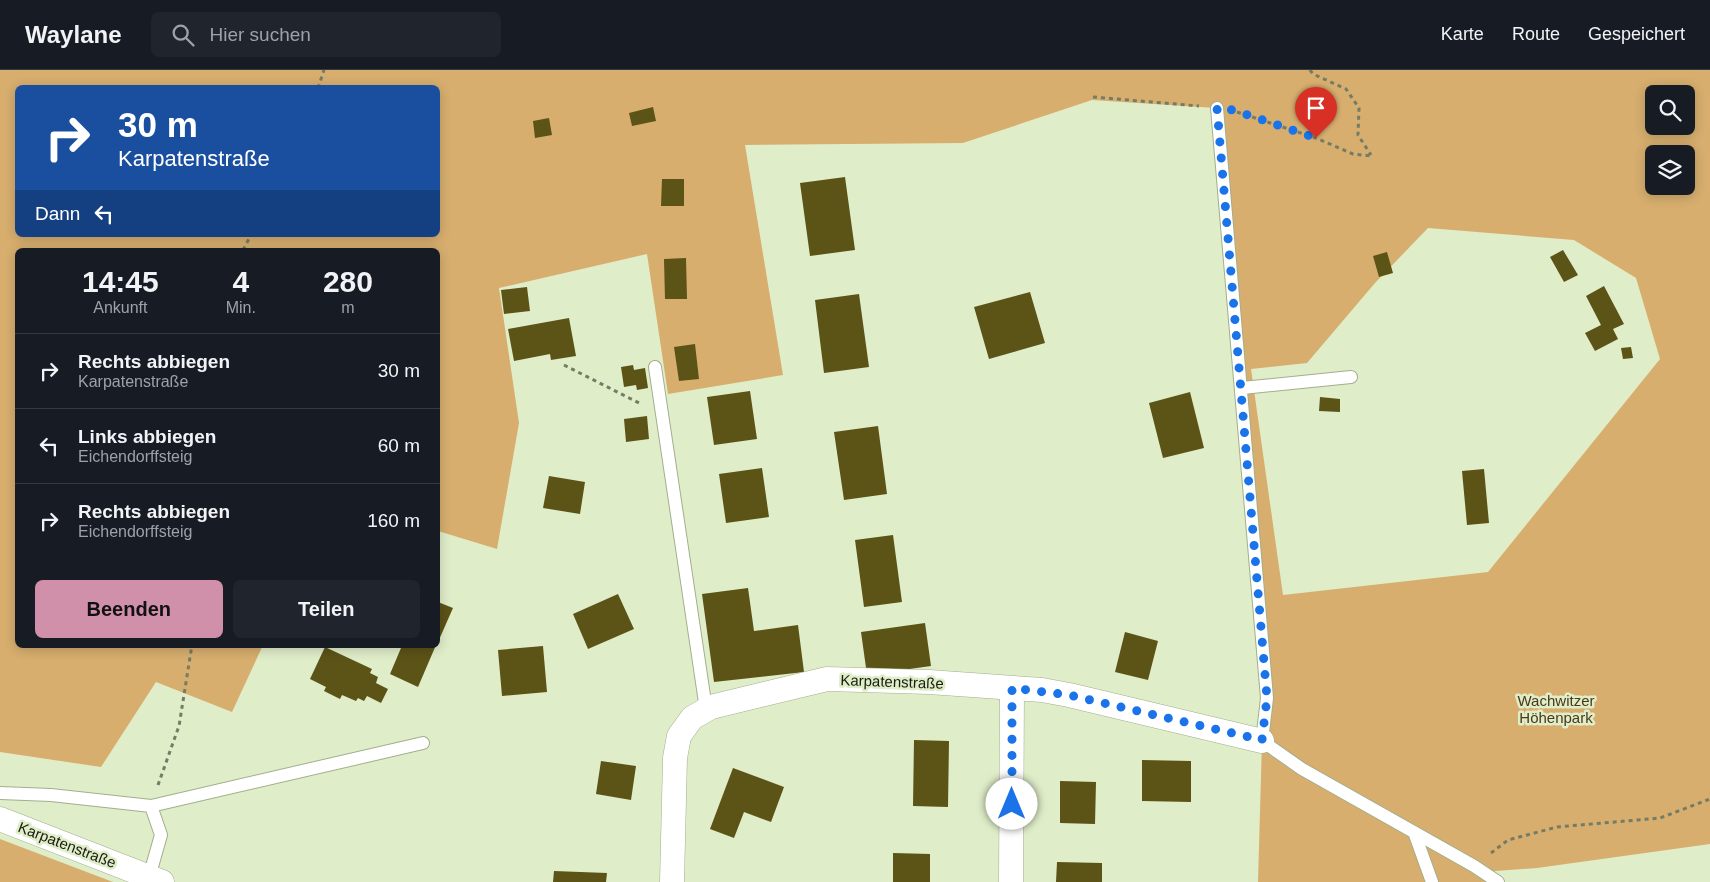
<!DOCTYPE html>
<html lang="de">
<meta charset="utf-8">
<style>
:root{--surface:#171b24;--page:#20242c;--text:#f1f3f6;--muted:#9ea1a6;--line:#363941;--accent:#d190a9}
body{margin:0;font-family:Arial,sans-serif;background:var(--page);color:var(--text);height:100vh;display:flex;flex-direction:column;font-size:19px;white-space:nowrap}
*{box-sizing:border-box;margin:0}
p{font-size:16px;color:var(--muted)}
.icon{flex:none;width:28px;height:28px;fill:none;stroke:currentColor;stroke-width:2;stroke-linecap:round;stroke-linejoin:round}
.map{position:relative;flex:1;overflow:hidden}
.drawer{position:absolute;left:15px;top:178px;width:425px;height:400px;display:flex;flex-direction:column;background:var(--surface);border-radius:8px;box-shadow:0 2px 12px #0003}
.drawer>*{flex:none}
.guide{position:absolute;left:15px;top:15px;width:425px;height:152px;border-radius:8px;box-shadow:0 2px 12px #0003;background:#1a4fa0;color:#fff;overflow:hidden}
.buttons{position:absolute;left:1645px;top:15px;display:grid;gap:10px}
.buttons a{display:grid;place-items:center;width:50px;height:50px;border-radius:8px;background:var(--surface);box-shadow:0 2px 12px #0003;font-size:25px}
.pin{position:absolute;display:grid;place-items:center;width:42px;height:42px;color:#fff;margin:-51px -21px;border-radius:50% 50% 50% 0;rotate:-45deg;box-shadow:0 0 5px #0007}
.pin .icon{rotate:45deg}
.me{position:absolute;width:55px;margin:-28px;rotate:0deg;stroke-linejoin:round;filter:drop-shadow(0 0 4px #0008)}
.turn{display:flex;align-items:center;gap:18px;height:105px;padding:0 20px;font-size:22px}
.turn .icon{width:65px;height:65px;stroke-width:2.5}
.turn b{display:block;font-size:35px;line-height:42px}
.then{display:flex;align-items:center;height:48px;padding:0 20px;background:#0003;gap:10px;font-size:19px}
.eta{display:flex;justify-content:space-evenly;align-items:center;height:85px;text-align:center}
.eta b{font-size:30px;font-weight:700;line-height:35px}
.cta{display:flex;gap:10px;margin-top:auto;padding:10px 20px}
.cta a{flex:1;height:58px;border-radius:8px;background:var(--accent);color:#111;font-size:20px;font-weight:700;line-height:58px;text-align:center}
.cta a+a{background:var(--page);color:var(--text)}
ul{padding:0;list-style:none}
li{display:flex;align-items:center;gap:15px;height:75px;padding:0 20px;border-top:1px solid var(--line)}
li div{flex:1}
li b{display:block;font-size:19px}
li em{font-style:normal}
header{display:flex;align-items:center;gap:30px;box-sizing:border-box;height:70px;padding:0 25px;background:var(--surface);border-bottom:1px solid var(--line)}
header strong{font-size:24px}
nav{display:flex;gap:28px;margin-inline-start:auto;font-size:18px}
.search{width:350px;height:45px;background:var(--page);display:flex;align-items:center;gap:12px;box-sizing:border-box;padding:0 18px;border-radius:8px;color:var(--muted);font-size:19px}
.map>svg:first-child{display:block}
.green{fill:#d7ae6e;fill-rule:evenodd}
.building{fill:#5c5317}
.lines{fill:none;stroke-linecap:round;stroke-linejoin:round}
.lane-casing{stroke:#a2ae8d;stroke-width:14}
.street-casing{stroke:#a2ae8d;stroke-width:25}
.path{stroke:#747c65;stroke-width:3;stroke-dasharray:4 4;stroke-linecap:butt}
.lane{stroke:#fff;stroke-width:12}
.street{stroke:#fff;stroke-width:24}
.route{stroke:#1a73e8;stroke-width:9;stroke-dasharray:0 16.2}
.labels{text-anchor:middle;stroke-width:5;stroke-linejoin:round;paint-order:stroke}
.street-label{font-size:15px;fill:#191d10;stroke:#e0edc9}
.park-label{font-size:15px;fill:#4b381b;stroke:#e0edc9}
</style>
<header>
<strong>Waylane</strong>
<div class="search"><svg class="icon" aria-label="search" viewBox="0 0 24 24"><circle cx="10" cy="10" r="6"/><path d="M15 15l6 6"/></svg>Hier suchen</div>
<nav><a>Karte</a><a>Route</a><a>Gespeichert</a></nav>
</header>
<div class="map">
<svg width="1710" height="812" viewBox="0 0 1710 812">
<rect width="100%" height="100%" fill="#e0edc9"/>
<path class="green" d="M0,0H1710V774L1537,798L1495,801V812H1258L1262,671L1267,628L1216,38L1092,30L963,73L745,75L783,305L668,324L647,184L499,218L519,353L497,479L438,461V180H18V575H263L232,642L156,612L101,697L0,682ZM18,18H438V165H18ZM1654,24H1686V56H1654ZM1654,84H1686V116H1654ZM1428,158L1574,170L1636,208L1660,289L1488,502L1283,525L1251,299L1307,293L1375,213Z
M0,769L113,812H0Z"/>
<path class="building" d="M653,37L656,51L632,56L629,43Z
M549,48L552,65L535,68L533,51Z
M845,107L855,180L810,186L800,113Z
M662,109H684V136H661Z
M1563,180L1578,205L1564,212L1550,187Z
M1387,182L1393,203L1379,207L1373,186Z
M686,188L687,229H665L664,189Z
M1604,216L1624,254L1613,259L1618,269L1595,281L1585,263L1601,255L1586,226Z
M527,217L530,241L504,244L501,220Z
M1030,222L1045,273L989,289L974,237Z
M859,224L869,297L824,303L815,230Z
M569,248L576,286L551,290L550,284L514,291L508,259Z
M695,274L699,309L679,311L674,277Z
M1631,277L1633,288L1623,289L1621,278Z
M633,295L634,300L645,298L648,318L637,320L636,315L624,317L621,297Z
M750,321L757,369L714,375L707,327Z
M1190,322L1204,378L1163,388L1149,333Z
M1320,327L1340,329V342L1319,341Z
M647,346L649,369L626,372L624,349Z
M878,356L887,424L844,430L834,362Z
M762,398L769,447L726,453L719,404Z
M1484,399L1489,453L1467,455L1462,401Z
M549,406L585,412L580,444L543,438Z
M893,465L902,532L864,537L855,470Z
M748,518L754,561L798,555L804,602L714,612L702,524Z
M618,524L634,559L588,579L573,544Z
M438,532L453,538L438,572Z
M925,553L931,596L867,605L861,562Z
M1125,562L1158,571L1148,610L1115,602Z
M396,575H436L418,617L390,604L401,578Z
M543,576L547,622L502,626L498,580Z
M325,577L372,599L370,603L378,607L376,613L388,619L381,633L367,626L364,631L358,628L356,631L342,625L340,629L324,621L326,617L310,609Z
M914,670L949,671L948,737L913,736Z
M1142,690L1191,691V732L1142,731Z
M601,691L636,696L631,730L596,724Z
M733,698L784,717L771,752L744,742L734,768L710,759Z
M1060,711L1096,712L1095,754L1060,753Z
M893,783L930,784V812H893Z
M1057,792L1102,793V812H1056Z
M554,801L607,803L606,812H553Z"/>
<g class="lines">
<g class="lane-casing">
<path id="lane" d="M1217,38L1267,628L1262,671L1302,699L1474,796L1498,812
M655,297L706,639
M1242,318L1351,307
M0,723L51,725L151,736L161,765L149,807
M151,736L423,673
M1414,762L1432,812"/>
</g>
<g class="street-casing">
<path id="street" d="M0,749L162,812
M672,812L675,688L679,666L692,648L711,637L827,609L929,612L1042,620L1069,625L1262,671
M1011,812L1012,618"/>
</g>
<path class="path" d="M1310,0L1313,4L1346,19L1359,38L1358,65L1371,85
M318,18L324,0
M1093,27L1199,36
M1237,42L1316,68L1353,84L1372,86
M243,180L251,165
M564,295L641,334
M158,715L179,656L192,575
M1491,783L1508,770L1557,757L1660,748L1710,729"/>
<use href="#lane" class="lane"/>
<use href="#street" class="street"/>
</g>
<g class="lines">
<path class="route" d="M1012,734V618L1069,625L1262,670L1267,628L1217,38L1233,40L1316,68"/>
</g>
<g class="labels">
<g class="street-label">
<text transform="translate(892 612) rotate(2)" y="5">Karpatenstraße</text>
<text transform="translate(67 775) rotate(21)" y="5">Karpatenstraße</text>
</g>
<g class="park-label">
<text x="1556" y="636">Wachwitzer<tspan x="1556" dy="17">Höhenpark</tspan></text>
</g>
</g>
</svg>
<div class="buttons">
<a><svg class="icon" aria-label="search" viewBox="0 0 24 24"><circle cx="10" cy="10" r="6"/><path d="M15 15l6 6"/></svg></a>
<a><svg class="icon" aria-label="layers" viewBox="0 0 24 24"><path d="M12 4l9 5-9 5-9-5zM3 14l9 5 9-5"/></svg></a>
</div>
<div class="pin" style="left:1316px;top:68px;background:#d93025"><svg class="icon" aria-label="arrive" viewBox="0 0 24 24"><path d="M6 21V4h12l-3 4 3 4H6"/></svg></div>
<svg class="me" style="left:1012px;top:734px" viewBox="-20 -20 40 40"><circle r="19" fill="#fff"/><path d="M0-13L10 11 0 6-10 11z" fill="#1a73e8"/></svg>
<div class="guide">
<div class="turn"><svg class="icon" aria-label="right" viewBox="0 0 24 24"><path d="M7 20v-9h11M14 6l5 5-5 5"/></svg><div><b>30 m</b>Karpatenstraße</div></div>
<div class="then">Dann<svg class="icon" aria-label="left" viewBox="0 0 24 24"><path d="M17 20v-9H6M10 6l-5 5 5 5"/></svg></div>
</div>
<section class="drawer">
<div class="eta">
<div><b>14:45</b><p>Ankunft</p></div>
<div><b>4</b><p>Min.</p></div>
<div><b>280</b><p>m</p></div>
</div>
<ul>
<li><svg class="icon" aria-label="right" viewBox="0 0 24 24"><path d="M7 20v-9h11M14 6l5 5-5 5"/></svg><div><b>Rechts abbiegen</b><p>Karpatenstraße</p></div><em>30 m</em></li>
<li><svg class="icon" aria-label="left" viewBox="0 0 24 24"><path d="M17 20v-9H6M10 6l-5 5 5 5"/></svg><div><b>Links abbiegen</b><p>Eichendorffsteig</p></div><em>60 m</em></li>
<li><svg class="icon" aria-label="right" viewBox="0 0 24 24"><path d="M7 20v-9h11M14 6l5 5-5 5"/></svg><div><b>Rechts abbiegen</b><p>Eichendorffsteig</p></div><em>160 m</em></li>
</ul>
<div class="cta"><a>Beenden</a><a>Teilen</a></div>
</section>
</div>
